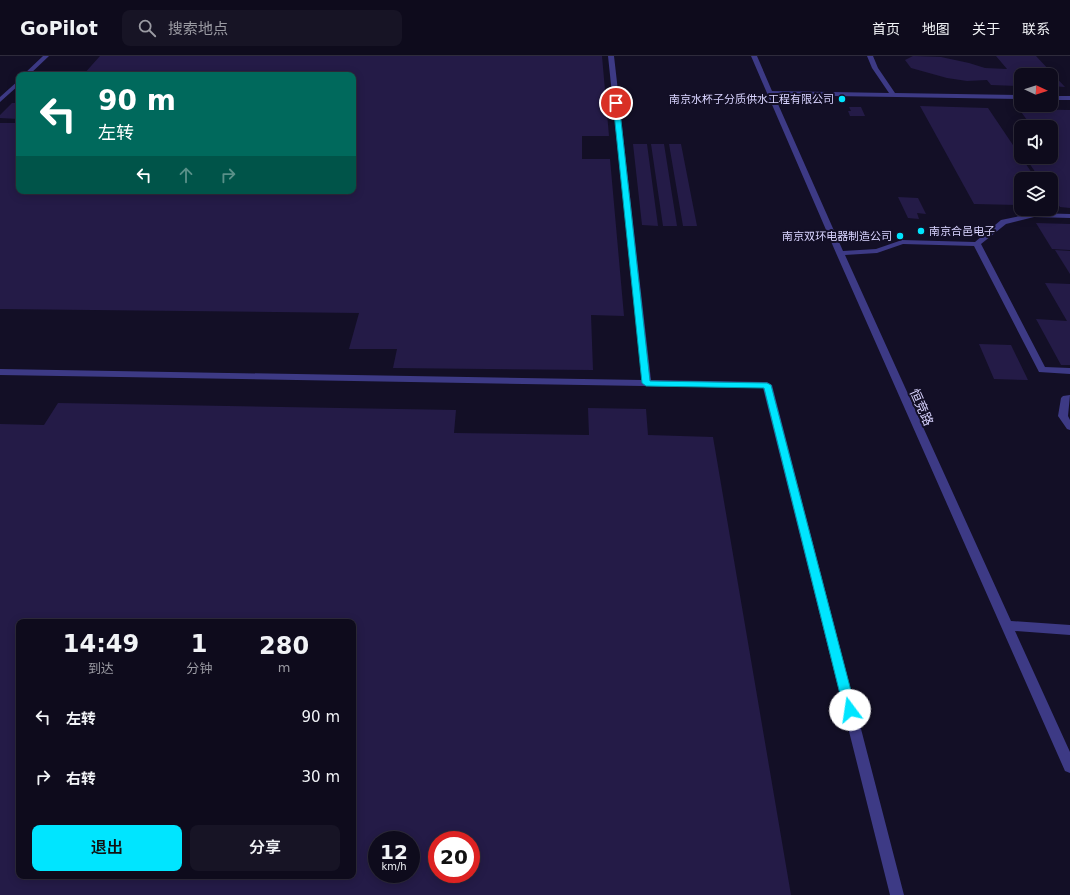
<!DOCTYPE html>
<html lang="zh">
<meta charset="utf-8">
<style>
:root{--surface:#0e0b1c;--page:#171425;--text:#f1f3f6;--muted:#9b9ba3;--line:#2e2b3b;--accent:#00e5ff}
body{margin:0;font-family:"DejaVu Sans","Noto Sans SC",sans-serif;background:var(--page);color:var(--text);height:100vh;display:flex;flex-direction:column;font-size:15px;white-space:nowrap}
*{box-sizing:border-box;margin:0}
p{font-size:13px;color:var(--muted)}
.icon{flex:none;width:22px;height:22px;fill:none;stroke:currentColor;stroke-width:2;stroke-linecap:round;stroke-linejoin:round}
.map{position:relative;flex:1;overflow:hidden}
.drawer{position:absolute;left:16px;top:563px;width:340px;height:260px;display:flex;flex-direction:column;background:var(--surface);border-radius:8px;box-shadow:0 2px 10px #0003,0 0 0 1px var(--line)}
.drawer>*{flex:none}
.hud{position:absolute;left:16px;top:16px;width:340px;height:122px;border-radius:8px;box-shadow:0 2px 10px #0003,0 0 0 1px var(--line);background:#00695c;color:#fff;overflow:hidden}
.needle{width:26px;rotate:94deg}
.controls{position:absolute;left:1014px;top:12px;display:grid;gap:8px}
.controls a{display:grid;place-items:center;width:44px;height:44px;border-radius:8px;background:var(--surface);box-shadow:0 2px 10px #0003,0 0 0 1px var(--line);font-size:20px}
.speed{position:absolute;left:368px;top:775px;display:flex;gap:8px;font-size:20px;font-weight:700;text-align:center}
.speed>*{display:grid;place-content:center;width:52px;height:52px;border-radius:50%;background:var(--surface);box-shadow:0 2px 10px #0003,0 0 0 1px var(--line);line-height:1}
.speed small{font-size:10px;font-weight:400}
.speed .limit{border:6px solid #d22;background:#fff;color:#111}
.pin{position:absolute;display:grid;place-items:center;width:34px;height:34px;color:#fff;margin:-17px;border:2px solid #fff;border-radius:50%;box-shadow:0 1px 4px #0007}
.me{position:absolute;width:44px;margin:-22px;rotate:346deg;stroke-linejoin:round;filter:drop-shadow(0 0 3px #0008)}
.turn{display:flex;align-items:center;gap:14px;height:84px;padding:0 16px;font-size:18px}
.turn .icon{width:52px;height:52px;stroke-width:2.5}
.turn b{display:block;font-size:28px;line-height:34px}
.lanes{display:flex;align-items:center;height:38px;padding:0 16px;background:#0003;justify-content:center;gap:20px;direction:ltr}
.lanes .off{opacity:.35}
.eta{display:flex;justify-content:space-evenly;align-items:center;height:68px;text-align:center}
.eta b{font-size:24px;font-weight:600;line-height:28px}
.action{display:flex;gap:8px;margin-top:auto;padding:8px 16px}
.action a{flex:1;height:46px;border-radius:8px;background:var(--accent);color:#111;font-size:16px;font-weight:600;line-height:46px;text-align:center}
.action a+a{background:var(--page);color:var(--text)}
ul{padding:0;list-style:none}
li{display:flex;align-items:center;gap:12px;height:60px;padding:0 16px}
li div{flex:1}
li b{display:block;font-size:15px}
li em{font-style:normal}
header{display:flex;align-items:center;gap:24px;box-sizing:border-box;height:56px;padding:0 20px;background:var(--surface);border-bottom:1px solid var(--line)}
header strong{font-size:19px}
nav{display:flex;gap:22px;margin-inline-start:auto;font-size:14px}
.search{width:280px;height:36px;background:var(--page);display:flex;align-items:center;gap:10px;box-sizing:border-box;padding:0 14px;border-radius:8px;color:var(--muted);font-size:15px}
.map>svg:first-child{display:block}
.building{fill:#241b47;fill-rule:evenodd}
.lines{fill:none;stroke-linecap:round;stroke-linejoin:round}
.minor{fill:#3d3a85;fill-rule:evenodd}
.route{fill:#00e5ff;stroke:#0095a6}
.poi-dot{fill:#00e5ff;stroke:#130f26;stroke-width:1.5}
.labels{text-anchor:middle;stroke-width:4;stroke-linejoin:round;paint-order:stroke}
.far-poi-label{font-size:11px;fill:#d9d4ff;stroke:#130f26;text-anchor:end}
.street-label{font-size:13px;fill:#d9d4ff;stroke:#130f26}
</style>
<header>
<strong>GoPilot</strong>
<div class="search"><svg class="icon" aria-label="search" viewBox="0 0 24 24"><circle cx="10" cy="10" r="6"/><path d="M15 15l6 6"/></svg>搜索地点</div>
<nav><a>首页</a><a>地图</a><a>关于</a><a>联系</a></nav>
</header>
<div class="map">
<svg width="1070" height="839" viewBox="0 0 1070 839">
<rect width="100%" height="100%" fill="#130f26"/>
<path class="building" d="M100,0H602L609,80H582V103H610L624,260L591,259L593,314L393,312L397,293H349L359,257L0,253V67H19V135H353V19H83Z
M913,0L941,1L969,7L985,12L1007,13L996,0H1036L1065,31L1051,30V19H1021V30L991,29L987,24L967,25L947,22L911,12L905,4Z
M12,47H19V63L0,62V59Z
M920,50L988,52L1036,123H1021V149L974,148Z
M849,51H861L865,60H850L848,55H851Z
M1019,53L1070,54V152L1060,151L1051,139V123H1040L1025,101H1051V71H1032Z
M633,88H647L658,170L642,169Z
M651,88H664L677,170H663Z
M669,88H681L697,170H683Z
M898,141L918,142L926,158L917,157L919,163L908,162Z
M1036,167L1070,168V194L1052,193Z
M1055,194L1070,195V218Z
M1045,227L1070,228V309H1061L1036,263L1067,265Z
M979,288L1011,289L1028,324L994,323Z
M58,347L456,354L454,377L589,379L588,352L646,353L648,379L713,381L791,839H0V368L44,369ZM19,566H353V820H19ZM377,784H411V818H377ZM437,784H471V818H437Z"/>
<g class="lines">
<path class="minor" d="M43,0H49L29,19H23Z
M608,0H614L651,324L767,326L772,329L904,839H890L763,332L0,319V313L642,324Z
M751,0H757L772,35L889,37L872,12L867,0H873L878,12L895,37L1021,39V43L774,39L843,195L876,193L902,184L975,186L1001,164L1034,157L1070,158V162L1034,161L1006,168L981,188L1045,311L1070,312V318L1039,316L974,190L903,188L877,197L845,199L1011,565L1070,569V579L1015,575L1070,696V717L1065,715L836,197Z
M19,24V29L0,46V41Z
M1051,40H1070V44H1051Z
M1070,339L1068,360L1070,364V374L1067,373L1058,360L1061,342L1063,340Z"/>
</g>
<path class="route" d="M616,45L619,47L650,325L767,327L771,329L856,654L854,657L850,659L846,657L844,654L764,332L646,330L642,327L613,47Z"/>
<g class="poi-dot">
<circle cx="842" cy="43" r="4"/>
<circle cx="921" cy="175" r="4"/>
<circle cx="900" cy="180" r="4"/>
</g>
<g class="labels">
<g class="far-poi-label">
<text x="834" y="47">南京水杯子分质供水工程有限公司</text>
<text x="929" y="179" text-anchor="start">南京合邑电子</text>
<text x="892" y="184">南京双环电器制造公司</text>
</g>
<g class="street-label">
<text transform="translate(922 351) rotate(66)" y="5">恒竞路</text>
</g>
</g>
</svg>
<div class="controls">
<a><svg class="needle" viewBox="-14 -14 28 28"><path d="M0-13l5 13h-10z" fill="#e53935"/><path d="M0 13l5-13h-10z" fill="#9b9ba3"/></svg></a>
<a><svg class="icon" aria-label="sound" viewBox="0 0 24 24"><path d="M4 9h4l5-4v14l-5-4H4zM17 9q2 3 0 6"/></svg></a>
<a><svg class="icon" aria-label="layers" viewBox="0 0 24 24"><path d="M12 4l9 5-9 5-9-5zM3 14l9 5 9-5"/></svg></a>
</div>
<div class="speed"><div>12<small>km/h</small></div><div class="limit">20</div></div>
<div class="pin" style="left:616px;top:47px;background:#d93025"><svg class="icon" aria-label="arrive" viewBox="0 0 24 24"><path d="M6 21V4h12l-3 4 3 4H6"/></svg></div>
<svg class="me" style="left:850px;top:654px" viewBox="-20 -20 40 40"><circle r="19" fill="#fff"/><path d="M0-13L10 11 0 6-10 11z" fill="#00e5ff"/></svg>
<div class="hud">
<div class="turn"><svg class="icon" aria-label="left" viewBox="0 0 24 24"><path d="M17 20v-9H6M10 6l-5 5 5 5"/></svg><div><b>90 m</b>左转</div></div>
<div class="lanes"><svg class="icon" aria-label="left" viewBox="0 0 24 24"><path d="M17 20v-9H6M10 6l-5 5 5 5"/></svg><svg class="icon off" aria-label="ahead" viewBox="0 0 24 24"><path d="M12 20V5M6 11l6-6 6 6"/></svg><svg class="icon off" aria-label="right" viewBox="0 0 24 24"><path d="M7 20v-9h11M14 6l5 5-5 5"/></svg></div>
</div>
<section class="drawer">
<div class="eta">
<div><b>14:49</b><p>到达</p></div>
<div><b>1</b><p>分钟</p></div>
<div><b>280</b><p>m</p></div>
</div>
<ul>
<li><svg class="icon" aria-label="left" viewBox="0 0 24 24"><path d="M17 20v-9H6M10 6l-5 5 5 5"/></svg><div><b>左转</b></div><em>90 m</em></li>
<li><svg class="icon" aria-label="right" viewBox="0 0 24 24"><path d="M7 20v-9h11M14 6l5 5-5 5"/></svg><div><b>右转</b></div><em>30 m</em></li>
</ul>
<div class="action"><a>退出</a><a>分享</a></div>
</section>
</div>
